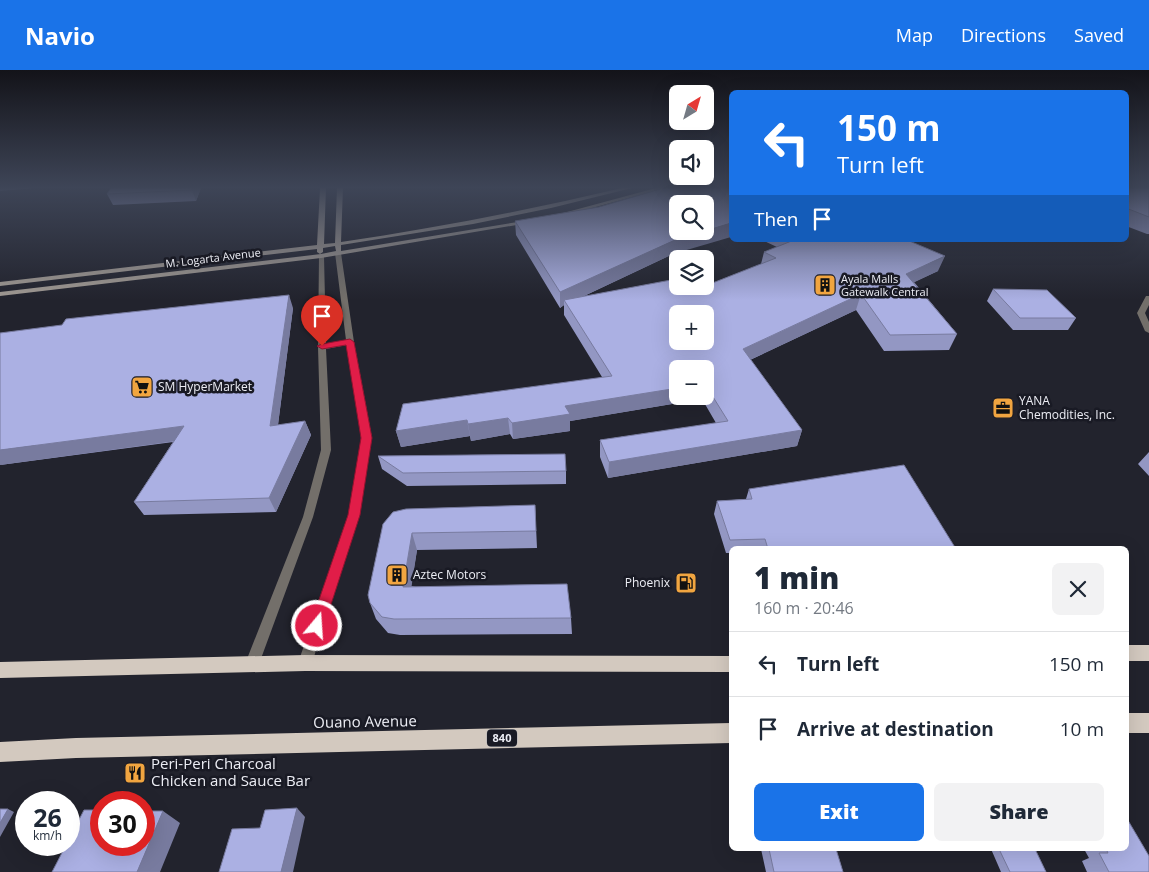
<!DOCTYPE html>
<meta charset="utf-8">
<style>
:root{--surface:#fff;--page:#f2f2f3;--text:#1f2937;--muted:#747a83;--line:#e0e1e3;--accent:#1a73e8}
body{margin:0;font-family:"Open Sans",sans-serif;background:var(--page);color:var(--text);height:100vh;display:flex;flex-direction:column;font-size:19px;white-space:nowrap}
*{box-sizing:border-box;margin:0}
p{font-size:16px;color:var(--muted)}
.icon{flex:none;width:28px;height:28px;fill:none;stroke:currentColor;stroke-width:2;stroke-linecap:round;stroke-linejoin:round}
.map{position:relative;flex:1;overflow:hidden}
.side{position:absolute;left:729px;top:476px;width:400px;height:305px;display:flex;flex-direction:column;background:var(--surface);border-radius:8px;box-shadow:0 5px 20px #0002}
.side>*{flex:none}
.banner{position:absolute;left:729px;top:20px;width:400px;height:152px;border-radius:8px;box-shadow:0 5px 20px #0002;background:#1a73e8;color:#fff;overflow:hidden}
.needle{width:32px;rotate:37deg}
.buttons{position:absolute;left:669px;top:15px;display:grid;gap:10px}
.buttons a{display:grid;place-items:center;width:45px;height:45px;border-radius:8px;background:var(--surface);box-shadow:0 5px 20px #0002;font-size:25px}
.speed{position:absolute;left:15px;top:721px;display:flex;gap:10px;font-size:25px;font-weight:700;text-align:center}
.speed>*{display:grid;place-content:center;width:65px;height:65px;border-radius:50%;background:var(--surface);box-shadow:0 5px 20px #0002;line-height:1}
.speed small{font-size:12px;font-weight:400}
.speed .limit{border:8px solid #d22;background:#fff;color:#111}
.pin{position:absolute;display:grid;place-items:center;width:42px;height:42px;color:#fff;margin:-51px -21px;border-radius:50% 50% 50% 0;rotate:-45deg;box-shadow:0 0 5px #0007}
.pin .icon{rotate:45deg}
.me{position:absolute;width:55px;margin:-28px;rotate:18deg;stroke-linejoin:round;filter:drop-shadow(0 0 4px #0008)}
.turn{display:flex;align-items:center;gap:18px;height:105px;padding:0 25px;font-size:22px}
.turn .icon{width:65px;height:65px;stroke-width:2.5}
.turn b{display:block;font-size:35px;line-height:42px}
.then{display:flex;align-items:center;height:48px;padding:0 25px;background:#0003;gap:10px;font-size:19px}
.round{display:grid;place-items:center;flex:none;width:52px;height:52px;border-radius:8px;background:var(--page)}
.head{display:flex;align-items:center;justify-content:space-between;height:85px;padding:0 25px}
h1{font-size:30px;font-weight:800;line-height:38px}
.action{display:flex;gap:10px;margin-top:auto;padding:10px 25px}
.action a{flex:1;height:58px;border-radius:8px;background:var(--accent);color:#fff;font-size:20px;font-weight:800;line-height:58px;text-align:center}
.action a+a{background:var(--page);color:var(--text)}
ul{padding:0;list-style:none}
li{display:flex;align-items:center;gap:15px;height:65px;padding:0 25px;border-top:1px solid var(--line)}
li div{flex:1}
li b{display:block;font-size:19px}
li em{font-style:normal}
header{display:flex;align-items:center;gap:30px;box-sizing:border-box;height:70px;padding:0 25px;background:var(--accent);color:#fff}
header strong{font-size:24px}
nav{display:flex;gap:28px;margin-inline-start:auto;font-size:18px}
.map>svg:first-child{display:block}
.lines{fill:none;stroke-linecap:round;stroke-linejoin:round}
.minor{fill:#736f6a;fill-rule:evenodd}
.tertiary{fill:#736f6a;fill-rule:evenodd}
.secondary{fill:#a09992;fill-rule:evenodd}
.trunk{fill:#d3c9bf;fill-rule:evenodd}
.wall{fill:#9397c3;fill-rule:evenodd}
.shaded-wall{fill:#787b9f}
.building{fill:#abb0e3;stroke:#787b9f;fill-rule:evenodd}
.route{fill:#e11d48;stroke:#92132f}
.labels{text-anchor:middle;stroke-width:5;stroke-linejoin:round;paint-order:stroke}
.far-street-label{font-size:11px;fill:#ecedf4;stroke:#191a24}
.far-poi-label{font-size:11px;fill:#ecedf4;stroke:#191a24;text-anchor:start}
.shield{fill:#191a24;stroke:#adaeb6;stroke-width:1}
.shield-label{font-size:11px;font-weight:bold;fill:#ecedf4}
.poi-label{font-size:12px;fill:#ecedf4;stroke:#191a24;text-anchor:start}
.near-street-label{font-size:15px;fill:#ecedf4;stroke:#191a24}
.near-poi-label{font-size:15px;fill:#ecedf4;stroke:#191a24;text-anchor:start}
</style>
<header>
<strong>Navio</strong>
<nav><a>Map</a><a>Directions</a><a>Saved</a></nav>
</header>
<div class="map">
<svg width="1149" height="802" viewBox="0 0 1149 802">
<rect width="100%" height="100%" fill="#22232d"/>
<g class="lines">
<path class="minor" d="M338,181L341,183L354,272L372,368L359,445L312,593L310,597L305,599L300,597L298,593L349,445L362,368L347,275L326,279L331,380L313,447L259,594L257,598L252,600L247,598L245,594L303,447L321,380L318,277L319,185L324,186L326,274L346,270L335,183Z"/>
<path class="tertiary" d="M1146,226H1149V235L1145,243L1149,252V263L1145,261L1137,243Z"/>
<path class="secondary" d="M320,118H326L324,174L335,173L337,118H343L341,172C436,158 529,140 622,118H632L551,138L473,154L341,175V181L530,150V152L528,153L321,188L0,226V222L321,184L336,181L335,176L323,178V182L320,184L317,182V179L0,216V212L317,175Z
M656,118H665L559,147L556,145Z"/>
<path class="trunk" d="M1126,575H1149V591H1126Z
M305,585L731,586V602L305,601L0,608V592Z
M1126,643H1149V663H1126Z
M731,653V673L76,688L0,692V672L76,668Z"/>
</g>
<path class="wall" d="M111,118H201L196,131L113,135L107,124Z
M1126,118H1149V164H1147L1126,156Z
M515,151L673,184L584,226L710,214L761,194L764,182L777,177L762,170H907L938,201L914,212L957,264L949,280L884,281L856,240L750,290L802,360L797,376L608,408L600,387V370L716,353L702,329L570,351V361L513,369L510,364L471,371L470,366L401,377L396,361L602,307L564,245V235L560,238L516,165ZM705,299V326H678Z
M993,219L1076,248L1068,260H1013L987,231Z
M293,238L278,355L305,351L311,365L276,442L144,445L134,432L173,372L0,395Z
M1149,382V406L1138,394Z
M378,386L566,401V414L407,416L382,399Z
M749,419L956,479H731V483H726L714,444L717,431L746,429Z
M535,435L537,478L417,480L411,516L571,548L572,564L400,565L388,563L376,549L370,533L383,454Z
M761,779H836L843,802H766Z
M991,779H1035L1046,802H1001Z
M1084,779H1126L1149,802H1087L1082,791L1089,788Z"/>
<path class="shaded-wall" d="M0,118H35L0,121Z
M193,118H201L196,131L192,120Z
M731,153V167L673,184L567,234L564,230V235L560,238V222L675,170Z
M945,186L938,201L900,219L906,204Z
M861,224L856,240L739,295L743,279Z
M289,225L293,238L276,370L270,356Z
M678,318V326H702V329L570,351V361L513,369L512,353L565,336Z
M508,348L510,364L471,371L468,354Z
M467,350L470,366L401,377L396,361Z
M305,351L311,365L276,442L269,428Z
M184,356L191,369L0,395V380Z
M802,360L797,376L608,408L609,392Z
M412,463L417,480L409,533L403,517Z
M297,738L305,747L293,802H281Z
M8,739L14,742L0,767V753Z
M163,741L180,753L160,802H137Z"/>
<path class="building" d="M111,118H193L192,120L107,124Z
M664,118H731V153L705,161V134H678V161H705L675,170L560,222L515,151L599,137Z
M1126,118H1149V147L1126,138Z
M794,170H907L945,186L906,204L957,264L890,265L861,224L743,279L802,360L609,392L600,370L728,351L705,314V299H678V318L565,336L570,344L512,353L508,348L468,354L467,350L396,361L403,334L612,306L564,230L671,210L678,208V216H705V211L710,214L776,188L764,182ZM678,244H705V271H678Z
M993,219L1047,220L1076,248H1020Z
M289,225L270,356L305,351L269,428L134,432L184,356L0,380V263L62,255L66,249Z
M565,384L566,401L403,403L378,386Z
M904,395L956,479H768L765,469L730,470L717,431L752,429L749,419Z
M535,435L536,461L412,463L403,517L567,514L571,548L394,549L382,547L370,533L368,525L383,454L393,442L406,439Z
M297,738L281,802H219L232,759L260,758L265,740Z
M0,739H8L0,753Z
M84,740H101V775H144V741H163L137,802H52L66,775H69V769Z
M1126,747L1149,786V802H1109L1099,783H1108L1106,779H1126Z
M769,779H836L843,802H774Z
M999,779H1035L1046,802H1010Z"/>
<linearGradient id="sky" x2="0" y2="1"><stop stop-color="#131319"/><stop offset="0.51" stop-color="#3e4557"/><stop offset="1" stop-color="#3e4557" stop-opacity="0"/></linearGradient>
<rect width="1149" height="230" fill="url(#sky)"/>
<path class="route" d="M350,269L354,272L372,368L360,445L324,556L322,561L317,562L312,561L310,556L348,445L361,368L346,275L322,279L317,276L322,274Z"/>
<defs>
<g id="building-square" transform="scale(1.125)"><rect x="-9" y="-9" width="18" height="18" rx="4" fill="#f1a540" stroke="#191a24"/><path d="M-4-6H4V6H1V3H-1V6H-4ZM-2.5-4.3h1.7v1.8h-1.7ZM.8-4.3h1.7v1.8H.8ZM-2.5-1h1.7V.8h-1.7ZM.8-1h1.7V.8H.8Z" fill="#111"/></g>
<g id="supermarket-square" transform="scale(1.125)"><rect x="-9" y="-9" width="18" height="18" rx="4" fill="#f1a540" stroke="#191a24"/><path d="M-6-5.5h2.5l.6 2H6L4.5 2H-2.5L-4.4-4H-6ZM-1.5 3.2a1.3 1.3 0 1 0 .1 0ZM3 3.2a1.3 1.3 0 1 0 .1 0Z" fill="#111"/></g>
<g id="office-square" transform="scale(1.125)"><rect x="-9" y="-9" width="18" height="18" rx="4" fill="#f1a540" stroke="#191a24"/><path d="M-6-3h4V-5.5h4V-3h4V5H-6ZM-1-4.5V-3h2v-1.5ZM-6 0V1H6V0Z" fill="#111"/></g>
<g id="fuel-square" transform="scale(1.125)"><rect x="-9" y="-9" width="18" height="18" rx="4" fill="#f1a540" stroke="#191a24"/><path d="M-5.5-6h7V0h2V4h1.3V-2.5L3-4.5l.8-.8L6-3V5H2.5V1h-1V6h-7ZM-4.2-4.7v3.2H.2V-4.7Z" fill="#111"/></g>
<g id="restaurant-square" transform="scale(1.125)"><rect x="-9" y="-9" width="18" height="18" rx="4" fill="#f1a540" stroke="#191a24"/><path d="M-5-6h1v4h1v-4h1v4h1v-4h1v5L-1.5 .5V6h-2V.5L-5-1ZM5-6V6H3V1.5H1.5Q1.5-4 5-6Z" fill="#111"/></g>
</defs>
<g fill-rule="evenodd">
<use href="#building-square" x="825" y="215"/>
<use href="#supermarket-square" x="142" y="317"/>
<use href="#office-square" x="1003" y="338"/>
<use href="#building-square" x="397" y="505"/>
<use href="#fuel-square" x="686" y="513"/>
<use href="#restaurant-square" x="135" y="703"/>
</g>
<g class="labels">
<g class="far-street-label">
<text transform="translate(213 188) rotate(-7)" y="4">M. Logarta Avenue</text>
</g>
<g class="far-poi-label">
<text x="841" y="213">Ayala Malls<tspan x="841" dy="13">Gatewalk Central</tspan></text>
</g>
<rect class="shield" x="487" y="659.5" width="30" height="17" rx="4"/>
<g class="shield-label">
<text x="502" y="672">840</text>
</g>
<g class="poi-label">
<text x="158" y="321">SM HyperMarket</text>
<text x="1019" y="335">YANA<tspan x="1019" dy="14">Chemodities, Inc.</tspan></text>
<text x="413" y="509">Aztec Motors</text>
<text x="670" y="517" text-anchor="end">Phoenix</text>
</g>
<g class="near-street-label">
<text transform="translate(365 652) rotate(-1)" y="5">Ouano Avenue</text>
</g>
<g class="near-poi-label">
<text x="151" y="699">Peri-Peri Charcoal<tspan x="151" dy="17">Chicken and Sauce Bar</tspan></text>
</g>
</g>
</svg>
<div class="buttons">
<a><svg class="needle" viewBox="-14 -14 28 28"><path d="M0-13l5 13h-10z" fill="#e53935"/><path d="M0 13l5-13h-10z" fill="#747a83"/></svg></a>
<a><svg class="icon" aria-label="sound" viewBox="0 0 24 24"><path d="M4 9h4l5-4v14l-5-4H4zM17 9q2 3 0 6"/></svg></a>
<a><svg class="icon" aria-label="search" viewBox="0 0 24 24"><circle cx="10" cy="10" r="6"/><path d="M15 15l6 6"/></svg></a>
<a><svg class="icon" aria-label="layers" viewBox="0 0 24 24"><path d="M12 4l9 5-9 5-9-5zM3 14l9 5 9-5"/></svg></a>
<a>+</a>
<a>−</a>
</div>
<div class="speed"><div>26<small>km/h</small></div><div class="limit">30</div></div>
<div class="pin" style="left:322px;top:276px;background:#d93025"><svg class="icon" aria-label="arrive" viewBox="0 0 24 24"><path d="M6 21V4h12l-3 4 3 4H6"/></svg></div>
<svg class="me" style="left:317px;top:556px" viewBox="-20 -20 40 40"><circle r="17" fill="#e11d48" stroke="#fff" stroke-width="3"/><path d="M0-11L8 9 0 5-8 9z" fill="#fff"/></svg>
<div class="banner">
<div class="turn"><svg class="icon" aria-label="left" viewBox="0 0 24 24"><path d="M17 20v-9H6M10 6l-5 5 5 5"/></svg><div><b>150 m</b>Turn left</div></div>
<div class="then">Then<svg class="icon" aria-label="arrive" viewBox="0 0 24 24"><path d="M6 21V4h12l-3 4 3 4H6"/></svg></div>
</div>
<section class="side">
<div class="head"><div><h1>1 min</h1><p>160 m · 20:46</p></div><a class="round"><svg class="icon" aria-label="close" viewBox="0 0 24 24"><path d="M6 6l12 12M18 6L6 18"/></svg></a></div>
<ul>
<li><svg class="icon" aria-label="left" viewBox="0 0 24 24"><path d="M17 20v-9H6M10 6l-5 5 5 5"/></svg><div><b>Turn left</b></div><em>150 m</em></li>
<li><svg class="icon" aria-label="arrive" viewBox="0 0 24 24"><path d="M6 21V4h12l-3 4 3 4H6"/></svg><div><b>Arrive at destination</b></div><em>10 m</em></li>
</ul>
<div class="action"><a>Exit</a><a>Share</a></div>
</section>
</div>
